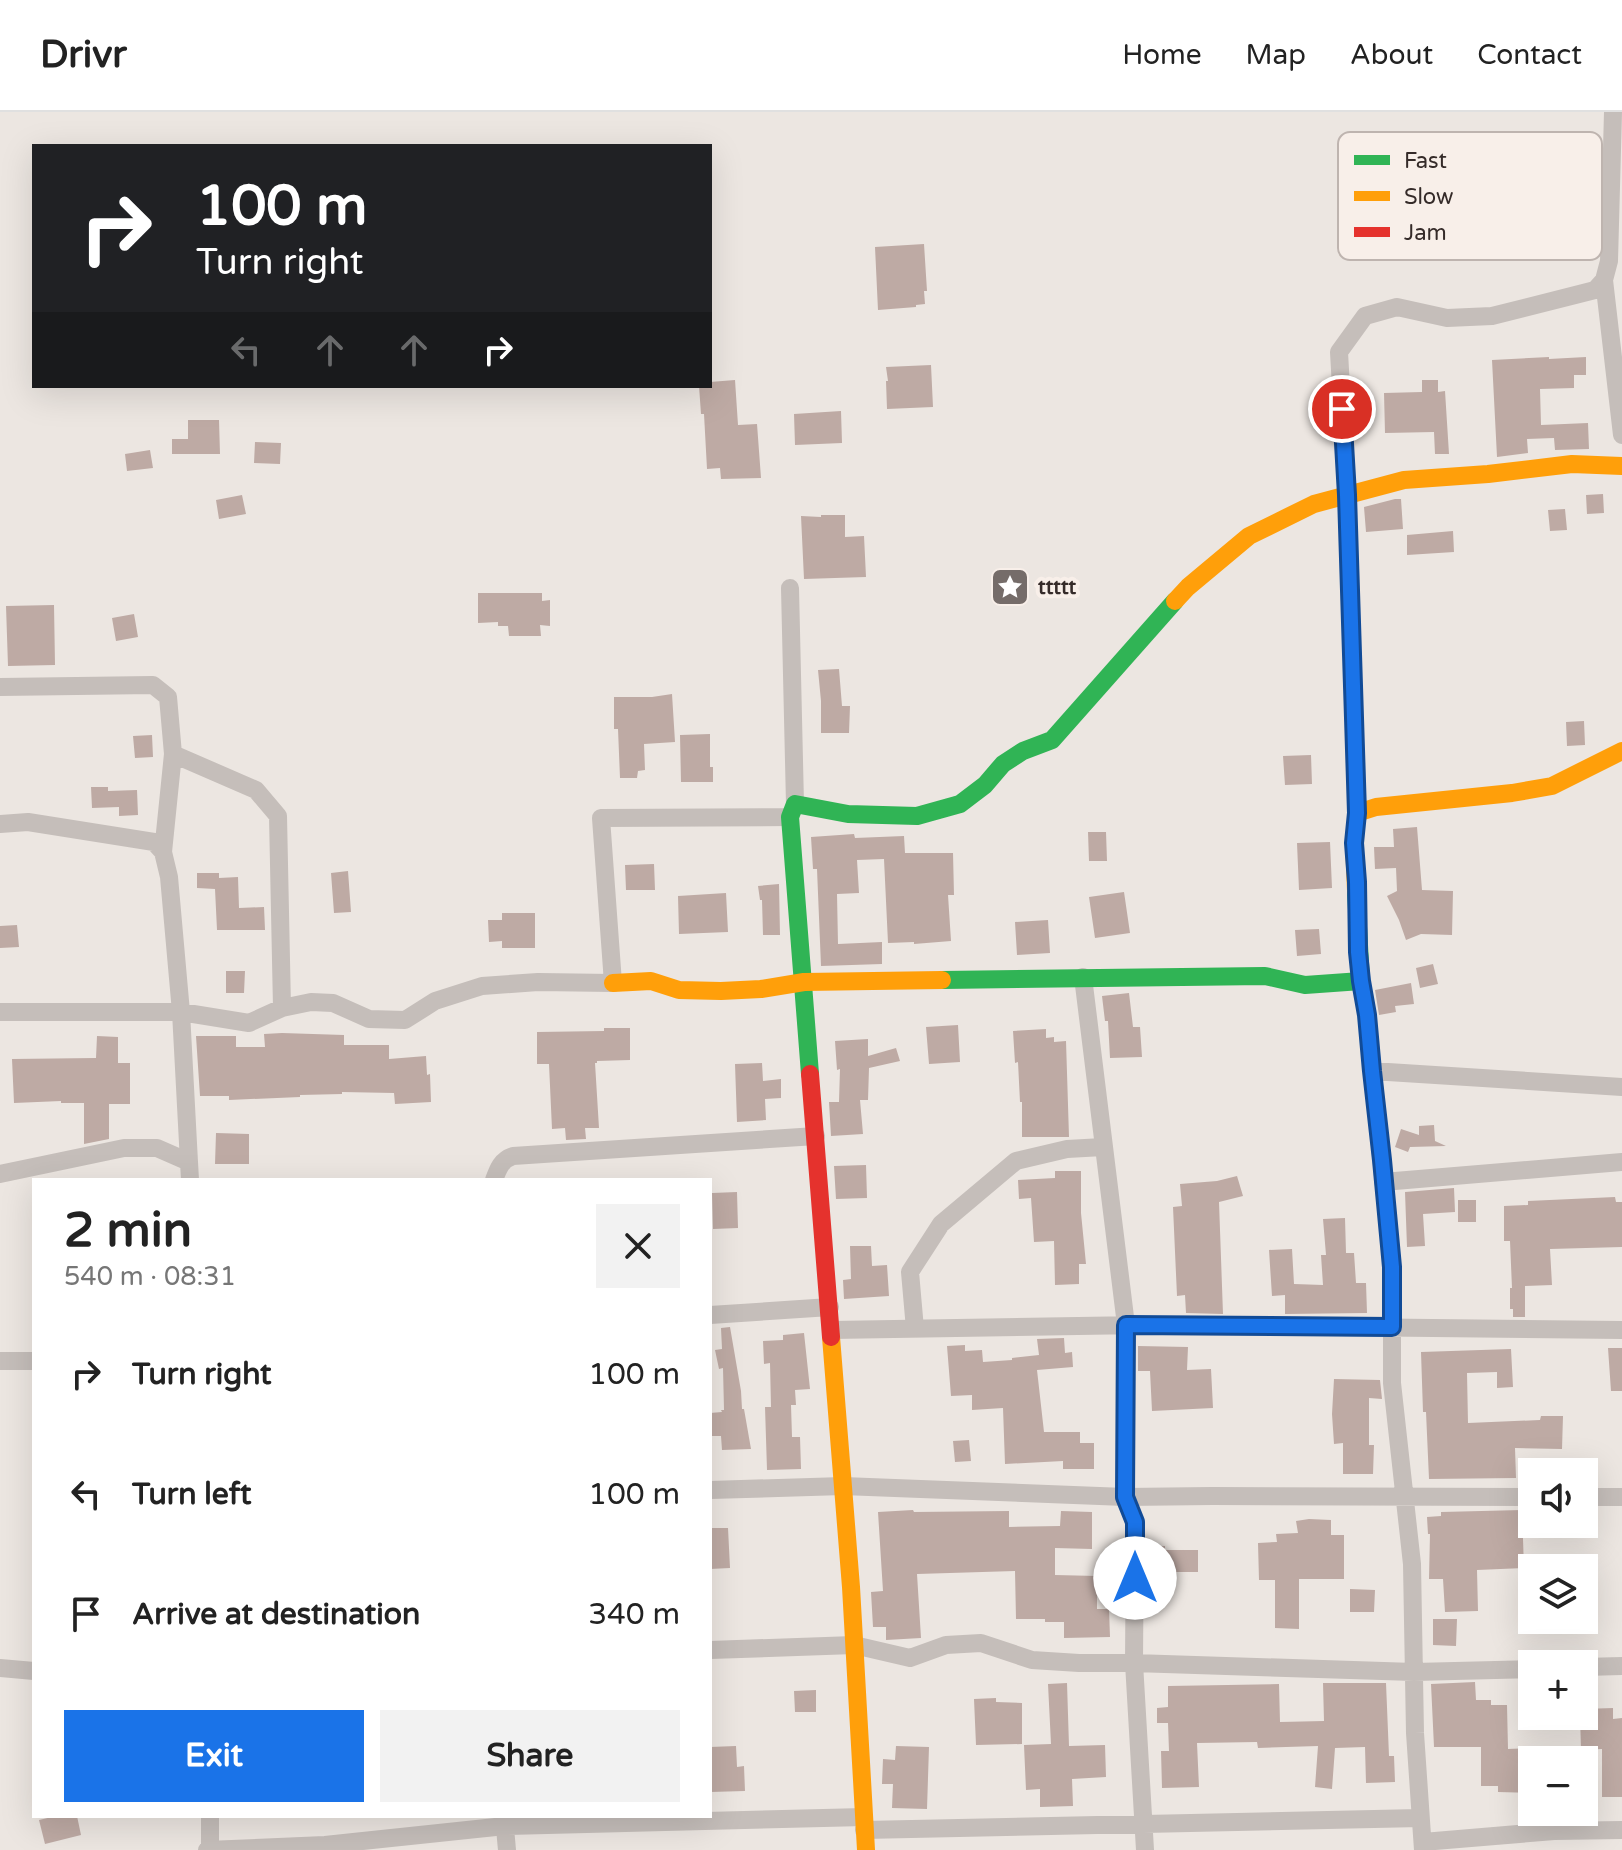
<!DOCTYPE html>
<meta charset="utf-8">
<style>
:root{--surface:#fff;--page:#f2f2f2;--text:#222;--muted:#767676;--line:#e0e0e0;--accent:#1a73e8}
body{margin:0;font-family:"Varela Round",sans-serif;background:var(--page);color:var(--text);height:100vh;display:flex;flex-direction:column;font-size:30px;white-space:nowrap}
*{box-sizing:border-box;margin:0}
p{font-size:26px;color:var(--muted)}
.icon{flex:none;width:44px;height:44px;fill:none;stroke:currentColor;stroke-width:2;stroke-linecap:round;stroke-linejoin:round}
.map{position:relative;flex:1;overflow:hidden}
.panel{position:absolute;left:32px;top:1066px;width:680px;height:640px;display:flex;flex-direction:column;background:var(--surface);border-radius:0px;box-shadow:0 8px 32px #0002}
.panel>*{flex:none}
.top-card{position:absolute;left:32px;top:32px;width:680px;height:244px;border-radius:0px;box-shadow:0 8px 32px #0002;background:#202124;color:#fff;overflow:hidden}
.tools{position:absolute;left:1518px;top:1346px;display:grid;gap:16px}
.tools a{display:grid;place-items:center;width:80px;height:80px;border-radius:0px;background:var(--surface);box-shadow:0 8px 32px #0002;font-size:40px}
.pin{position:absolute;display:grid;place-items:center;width:68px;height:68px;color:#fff;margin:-34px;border:4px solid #fff;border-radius:50%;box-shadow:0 2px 8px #0007}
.me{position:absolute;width:88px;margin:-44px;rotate:0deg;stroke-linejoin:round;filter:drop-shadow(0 0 6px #0008)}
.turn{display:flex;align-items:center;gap:28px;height:168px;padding:0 32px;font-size:36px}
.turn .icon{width:104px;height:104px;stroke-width:2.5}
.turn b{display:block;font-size:56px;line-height:68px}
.lanes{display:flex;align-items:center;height:76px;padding:0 32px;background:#0003;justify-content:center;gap:40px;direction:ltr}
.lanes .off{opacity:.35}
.round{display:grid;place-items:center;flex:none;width:84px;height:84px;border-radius:0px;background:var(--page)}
.summary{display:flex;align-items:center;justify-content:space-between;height:136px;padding:0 32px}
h1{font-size:48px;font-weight:700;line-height:60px}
.action{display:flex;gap:16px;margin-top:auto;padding:16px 32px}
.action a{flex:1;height:92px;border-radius:0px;background:var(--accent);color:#fff;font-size:32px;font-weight:700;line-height:92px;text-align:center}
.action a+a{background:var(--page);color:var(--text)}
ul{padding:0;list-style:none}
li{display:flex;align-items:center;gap:24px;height:120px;padding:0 32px}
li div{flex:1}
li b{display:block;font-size:30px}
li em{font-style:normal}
header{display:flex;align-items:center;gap:48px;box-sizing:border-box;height:112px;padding:0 40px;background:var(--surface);border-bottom:2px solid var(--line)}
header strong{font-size:38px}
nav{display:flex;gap:44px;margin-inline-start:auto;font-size:28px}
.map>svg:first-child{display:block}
.building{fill:#beaaa4}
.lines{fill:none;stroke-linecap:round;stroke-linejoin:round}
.street{stroke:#c5beba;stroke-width:18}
.fast{stroke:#30b455;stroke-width:18}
.slow{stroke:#ff9f0a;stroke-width:18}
.jam{stroke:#e5322d;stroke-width:18}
.route-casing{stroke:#114b97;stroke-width:20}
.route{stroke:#1a73e8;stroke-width:14}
.labels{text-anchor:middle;stroke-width:8;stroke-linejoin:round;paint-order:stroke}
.poi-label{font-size:20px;font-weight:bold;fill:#352b29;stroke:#f8efe9;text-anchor:start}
.key{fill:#f8efe9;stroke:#beb4af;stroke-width:2}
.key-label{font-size:22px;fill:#352b29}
</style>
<header>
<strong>Drivr</strong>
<nav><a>Home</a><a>Map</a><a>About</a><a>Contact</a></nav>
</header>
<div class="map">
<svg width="1622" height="1738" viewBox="0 0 1622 1738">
<rect width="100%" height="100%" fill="#ece6e1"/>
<path class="building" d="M924,132L927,179H924L925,192L916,193V195L878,198L875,135Z
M1549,245V247L1586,245V263H1574V276L1540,277L1541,313L1588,311L1589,337L1555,338L1554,326L1527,327L1528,341L1497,345L1492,248Z
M931,253L933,295L887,297L886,269H888L886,255Z
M735,268L738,313L757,312L761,366L721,367L720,356L707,357L704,302H701L699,274H710V270Z
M1422,268H1438V280L1445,279L1449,342H1435L1434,320L1385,321L1384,281L1422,280Z
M841,299L842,331L795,333L794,302Z
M188,308H219L220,342H172V327H188Z
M255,330L281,331L280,352L254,351Z
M150,338L153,356L127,359L125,342Z
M1603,382L1604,401L1587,402L1586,383Z
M242,383L246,402L219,407L216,388Z
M1395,387H1401L1403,417L1366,420L1364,395Z
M1565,397L1567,418L1550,419L1548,398Z
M821,403H845V425L864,424L866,465L804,467L801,404L821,405Z
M1453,419L1454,440L1407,443V423Z
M478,481H542V489L550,488V514L540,513L541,524H509L508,514H498V510L478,511Z
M54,493L55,553L8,554L6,494Z
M134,502L138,525L116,529L112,506Z
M839,557L842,594H850L849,621H821V589L818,558Z
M672,582L675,630L644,632L645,658L638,659L637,666H620L618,617H614V585H652Z
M1584,609L1585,633L1567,634L1566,610Z
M710,622V655H713V670H681L680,623Z
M152,623L153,645L135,646L133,624Z
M1311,643L1312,672L1285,673L1283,644Z
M91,675H108V679L137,678L138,703L119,704V695L92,696Z
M1417,715L1422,778L1453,779L1452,823L1421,822L1406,828L1399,808L1387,784L1397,779L1396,756L1375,757L1374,735H1394L1393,717Z
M1088,720H1106L1107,749H1089Z
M854,722L855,726L904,724L905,741H953L954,783H948L951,829L914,832V830L888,831L884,747L857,748L859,781L837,782L838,832L882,830V852L821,854L817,757H813L811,725Z
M1330,730L1332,776L1299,778L1297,731Z
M654,752L655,778H626L625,753Z
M348,759L351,800L334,801L331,761Z
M197,761H219V766L238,765L239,796L264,795L265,818H217L215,777L197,776Z
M779,772L780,823H763L762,788H760L758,774Z
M1124,780L1130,821L1095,826L1089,785Z
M726,781L728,820L679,822L678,784Z
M502,801H535V836H502V829L489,830L488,808H502Z
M1048,808L1050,841L1017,843L1015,810Z
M17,813L19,835L0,836V814Z
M1319,817L1321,842L1297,844L1295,818Z
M1433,852L1438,872L1420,876L1416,856Z
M226,859H245L244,881H226Z
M1411,871L1414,892L1395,894L1396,900L1379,903L1375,878Z
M1129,881L1133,915H1140L1142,945L1110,946L1108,909H1105L1102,884Z
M958,913L960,950L929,952L926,915Z
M604,916H630V948L597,949V951H595L599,1016H585L586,1027L566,1028L565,1016L552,1017L549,952H537V920L604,919Z
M1046,917V926L1054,925V930L1066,929L1069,1025H1022V990H1020L1018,950L1015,951L1013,919Z
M282,921L344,923V933H389V947L426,944L427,963L430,962L431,990L395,992L394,981L342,980V982L300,983V985L229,988V984H200L196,924H236V935H265L264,922Z
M97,924L118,925V951H130V992H109V1027L84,1032V991H61V989L14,991L12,947L96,946Z
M868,927V944L896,936L900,949L869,956L868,988H860L863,1022L831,1024L829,990H839L840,957L837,958L835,929Z
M762,951L763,969L781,967V986L765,987L766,1008L737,1010L735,952Z
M1434,1013L1435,1029L1446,1034L1410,1035L1408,1040L1395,1035L1401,1017L1419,1023V1014Z
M216,1021L249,1022V1052H215Z
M866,1053L867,1086L836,1087L834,1054Z
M1055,1059H1081V1101L1086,1152H1079V1172L1055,1173L1054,1129L1034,1130L1031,1086L1019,1087L1018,1068L1055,1066Z
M1237,1064L1243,1084L1219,1090L1223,1202L1186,1201L1185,1183L1177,1184L1173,1095L1182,1094L1180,1072L1217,1069Z
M1454,1076L1455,1100L1423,1102L1425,1134L1407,1135L1405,1080Z
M737,1080L738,1116L713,1117L712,1081Z
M1615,1085L1616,1090H1622V1135L1550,1137L1552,1173L1525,1174V1205H1513V1197H1510V1176H1512L1510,1129H1504V1094L1528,1093V1089Z
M1458,1088H1476V1110H1458Z
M1345,1106L1346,1141H1354L1356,1171H1366L1367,1201L1285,1202V1183L1272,1184L1269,1138L1292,1137L1294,1172L1323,1173L1321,1143H1326L1323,1107Z
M850,1134H871L872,1154L887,1153L889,1184L844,1187L843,1168L851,1167Z
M730,1215L741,1279L742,1297H744L751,1337L722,1338L721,1324H710V1301L722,1300L721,1298H724L723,1256L719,1257L715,1238L722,1237L721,1216Z
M804,1221L810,1277L795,1278L796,1293H791L792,1325H800L801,1357L767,1358L765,1295H771L770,1251L764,1252L763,1229L783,1228V1223Z
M1064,1226L1065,1241L1072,1240L1073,1255L1037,1258L1044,1320H1080V1331H1094V1357H1063V1349L1005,1352L1003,1296L972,1298V1283L951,1284L947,1234L965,1233V1239L982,1238L983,1250L1012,1248V1246L1039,1243L1037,1227Z
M1138,1234L1188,1235L1187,1258L1211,1257L1213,1296L1152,1299L1150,1259H1138Z
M1608,1236H1622V1279H1611Z
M1511,1237L1513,1275L1497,1276V1260L1467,1261L1468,1311L1540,1308L1541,1304H1563L1562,1337L1515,1336L1516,1366L1429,1367L1426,1300H1423L1421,1240Z
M1334,1267L1380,1268L1382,1287L1369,1286V1333H1374L1373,1362H1343V1331L1334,1332L1332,1302Z
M969,1328L971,1349L955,1350L953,1329Z
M913,1398L914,1400L1009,1399V1415L1060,1414L1061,1399L1092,1400V1437L1055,1436V1463L1097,1464V1497H1109L1110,1525L1064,1526V1510H1045V1507H1016L1015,1459L917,1462L921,1526L886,1528V1515H873L871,1480L883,1479L878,1400Z
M1522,1398L1524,1456L1477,1458L1478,1499L1445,1500L1443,1467H1429L1430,1422H1428L1427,1405L1441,1404V1400Z
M1309,1407L1331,1408V1423H1344V1467H1299V1517L1275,1516V1468H1259L1258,1431L1277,1430L1276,1422L1298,1421L1296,1409Z
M710,1416H728L730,1456L710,1457Z
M1165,1434V1438H1198V1460H1176V1461L1148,1463L1147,1435Z
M1350,1477L1375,1478L1374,1500H1350Z
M1433,1507H1457L1456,1534L1433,1533Z
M1475,1570L1476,1588H1491V1593H1507L1508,1637L1531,1636L1532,1681L1498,1680V1674H1481V1635H1434L1431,1572Z
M1067,1571L1069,1634L1105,1633L1106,1665L1072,1667L1073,1694L1040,1695V1677L1026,1678L1024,1633L1051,1632L1048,1572Z
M1323,1571H1386L1389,1644H1394L1395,1670L1366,1671L1365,1635L1335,1636L1332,1677L1315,1675L1318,1634L1258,1636L1257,1630L1197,1631L1199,1675L1162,1676L1161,1639H1169L1168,1611H1157V1596L1168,1595V1574L1279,1572L1280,1610L1324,1609Z
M816,1578V1600H795L794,1579Z
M996,1586V1590L1022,1591V1632L976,1633L974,1587Z
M1613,1596V1607L1622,1606V1685H1602V1637L1581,1638L1580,1604H1584V1597Z
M736,1634L737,1655L744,1654L745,1679L710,1680V1635Z
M896,1634L929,1635L927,1697L892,1696L893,1672H882L883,1647L895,1648Z
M56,1704H77L81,1723L45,1732L39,1708Z"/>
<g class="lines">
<path class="street" d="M1604,168L1622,323
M790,476L795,692
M0,575L153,573L168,585L173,642L163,740
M173,642L256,678L278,704L282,896
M1357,701L1347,383L1339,240L1365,204L1397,195L1447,206L1492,204L1595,178L1604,168L1609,149L1613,0
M0,712L28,710L154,730L163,740L169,765L181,900L189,1050
M1083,865L1126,1213L1125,1385L1212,1384L1532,1385
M1361,869L1367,903L1392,1155V1271L1412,1452L1415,1621L1423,1738
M0,900H181L249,911L282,896L311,890L333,891L369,907L405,908L435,889L482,874L538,870L613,871L601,706L790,705
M1372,959L1622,975
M0,1062L124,1036H157L189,1050L190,1068
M494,1068C498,1057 501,1048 513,1044L816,1024
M1383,1070L1622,1050
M710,1203L830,1195
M915,1217L910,1160L941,1112L1016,1049L1067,1037L1103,1035
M832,1218L1140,1213L1622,1218
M0,1249H34
M710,1378L843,1374L1125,1385L1135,1410L1134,1551L1145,1738
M1584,1385H1622
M710,1538L854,1533L910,1546L946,1533L981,1531L1032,1548L1079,1551H1134L1414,1560L1532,1557
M1584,1555L1622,1554
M0,1556L34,1559
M210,1704V1738
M504,1705L507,1738
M864,1718L1420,1706
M1423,1730L1554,1719L1622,1718
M207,1738L325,1733L505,1714L864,1705"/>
<path class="fast" d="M942,868L1265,864L1305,873L1361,869L1356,779
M810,962L790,705L795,692L848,702L917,704L960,692L985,673L1003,652L1023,639L1052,628L1175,489"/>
<path class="slow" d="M1175,489L1188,475L1249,424L1314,392L1404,368L1488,362L1572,352L1622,354
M1356,779L1354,731L1357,701L1376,695L1512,681L1552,674L1622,639
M613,871L651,869L679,878L721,879L761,877L804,870L942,868
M831,1225L851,1475L866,1738"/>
<path class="jam" d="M810,962L831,1225"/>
</g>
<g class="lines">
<g class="route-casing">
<path id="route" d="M1135,1466V1410L1125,1385L1126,1213L1392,1215V1155L1382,1048L1372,959L1367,903L1361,869L1358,840L1357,770L1354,731L1357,701L1347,383L1342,297"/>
</g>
<use href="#route" class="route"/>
</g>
<defs>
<g id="sight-square" transform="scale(2)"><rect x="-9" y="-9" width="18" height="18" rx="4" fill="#756c69" stroke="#f8efe9"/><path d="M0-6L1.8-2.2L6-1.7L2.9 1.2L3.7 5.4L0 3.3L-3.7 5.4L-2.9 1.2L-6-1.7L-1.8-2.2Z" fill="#fff"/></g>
</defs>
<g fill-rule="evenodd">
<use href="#sight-square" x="1010" y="475"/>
</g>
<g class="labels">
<g class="poi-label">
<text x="1038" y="482">ttttt</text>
</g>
</g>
<rect x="1338" y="20" width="264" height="128" rx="12" class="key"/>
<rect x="1354" y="43" width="36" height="10" fill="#30b455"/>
<rect x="1354" y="79" width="36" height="10" fill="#ff9f0a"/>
<rect x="1354" y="115" width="36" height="10" fill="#e5322d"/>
<g class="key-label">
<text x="1404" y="56">Fast</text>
<text x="1404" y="92">Slow</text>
<text x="1404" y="128">Jam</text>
</g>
</svg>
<div class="tools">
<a><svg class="icon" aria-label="sound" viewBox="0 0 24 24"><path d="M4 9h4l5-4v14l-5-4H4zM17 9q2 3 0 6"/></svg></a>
<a><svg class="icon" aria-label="layers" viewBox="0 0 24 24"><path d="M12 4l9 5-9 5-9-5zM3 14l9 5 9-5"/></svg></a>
<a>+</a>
<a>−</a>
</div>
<div class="pin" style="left:1342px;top:297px;background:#d93025"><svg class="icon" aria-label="arrive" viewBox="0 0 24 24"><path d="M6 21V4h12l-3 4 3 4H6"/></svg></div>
<svg class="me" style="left:1135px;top:1466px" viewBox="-20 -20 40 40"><circle r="19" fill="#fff"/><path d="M0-13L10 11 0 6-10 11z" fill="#1a73e8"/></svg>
<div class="top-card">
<div class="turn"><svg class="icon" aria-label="right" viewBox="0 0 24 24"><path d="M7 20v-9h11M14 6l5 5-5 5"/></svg><div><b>100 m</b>Turn right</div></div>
<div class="lanes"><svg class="icon off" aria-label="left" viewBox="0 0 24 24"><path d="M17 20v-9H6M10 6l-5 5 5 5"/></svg><svg class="icon off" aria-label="ahead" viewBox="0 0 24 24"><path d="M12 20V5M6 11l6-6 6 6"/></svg><svg class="icon off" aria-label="ahead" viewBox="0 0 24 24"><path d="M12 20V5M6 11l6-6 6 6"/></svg><svg class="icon" aria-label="right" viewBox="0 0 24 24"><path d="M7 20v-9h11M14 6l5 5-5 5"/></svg></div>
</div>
<section class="panel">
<div class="summary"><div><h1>2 min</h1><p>540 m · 08:31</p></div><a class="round"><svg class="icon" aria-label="close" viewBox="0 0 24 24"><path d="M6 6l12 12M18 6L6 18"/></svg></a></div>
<ul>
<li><svg class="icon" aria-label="right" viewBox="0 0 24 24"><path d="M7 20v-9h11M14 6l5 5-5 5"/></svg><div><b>Turn right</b></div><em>100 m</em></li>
<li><svg class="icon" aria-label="left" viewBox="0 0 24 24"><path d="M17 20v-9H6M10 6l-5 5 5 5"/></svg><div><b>Turn left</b></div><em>100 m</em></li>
<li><svg class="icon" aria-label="arrive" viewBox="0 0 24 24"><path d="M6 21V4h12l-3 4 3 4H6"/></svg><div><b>Arrive at destination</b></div><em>340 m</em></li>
</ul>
<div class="action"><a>Exit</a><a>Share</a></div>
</section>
</div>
